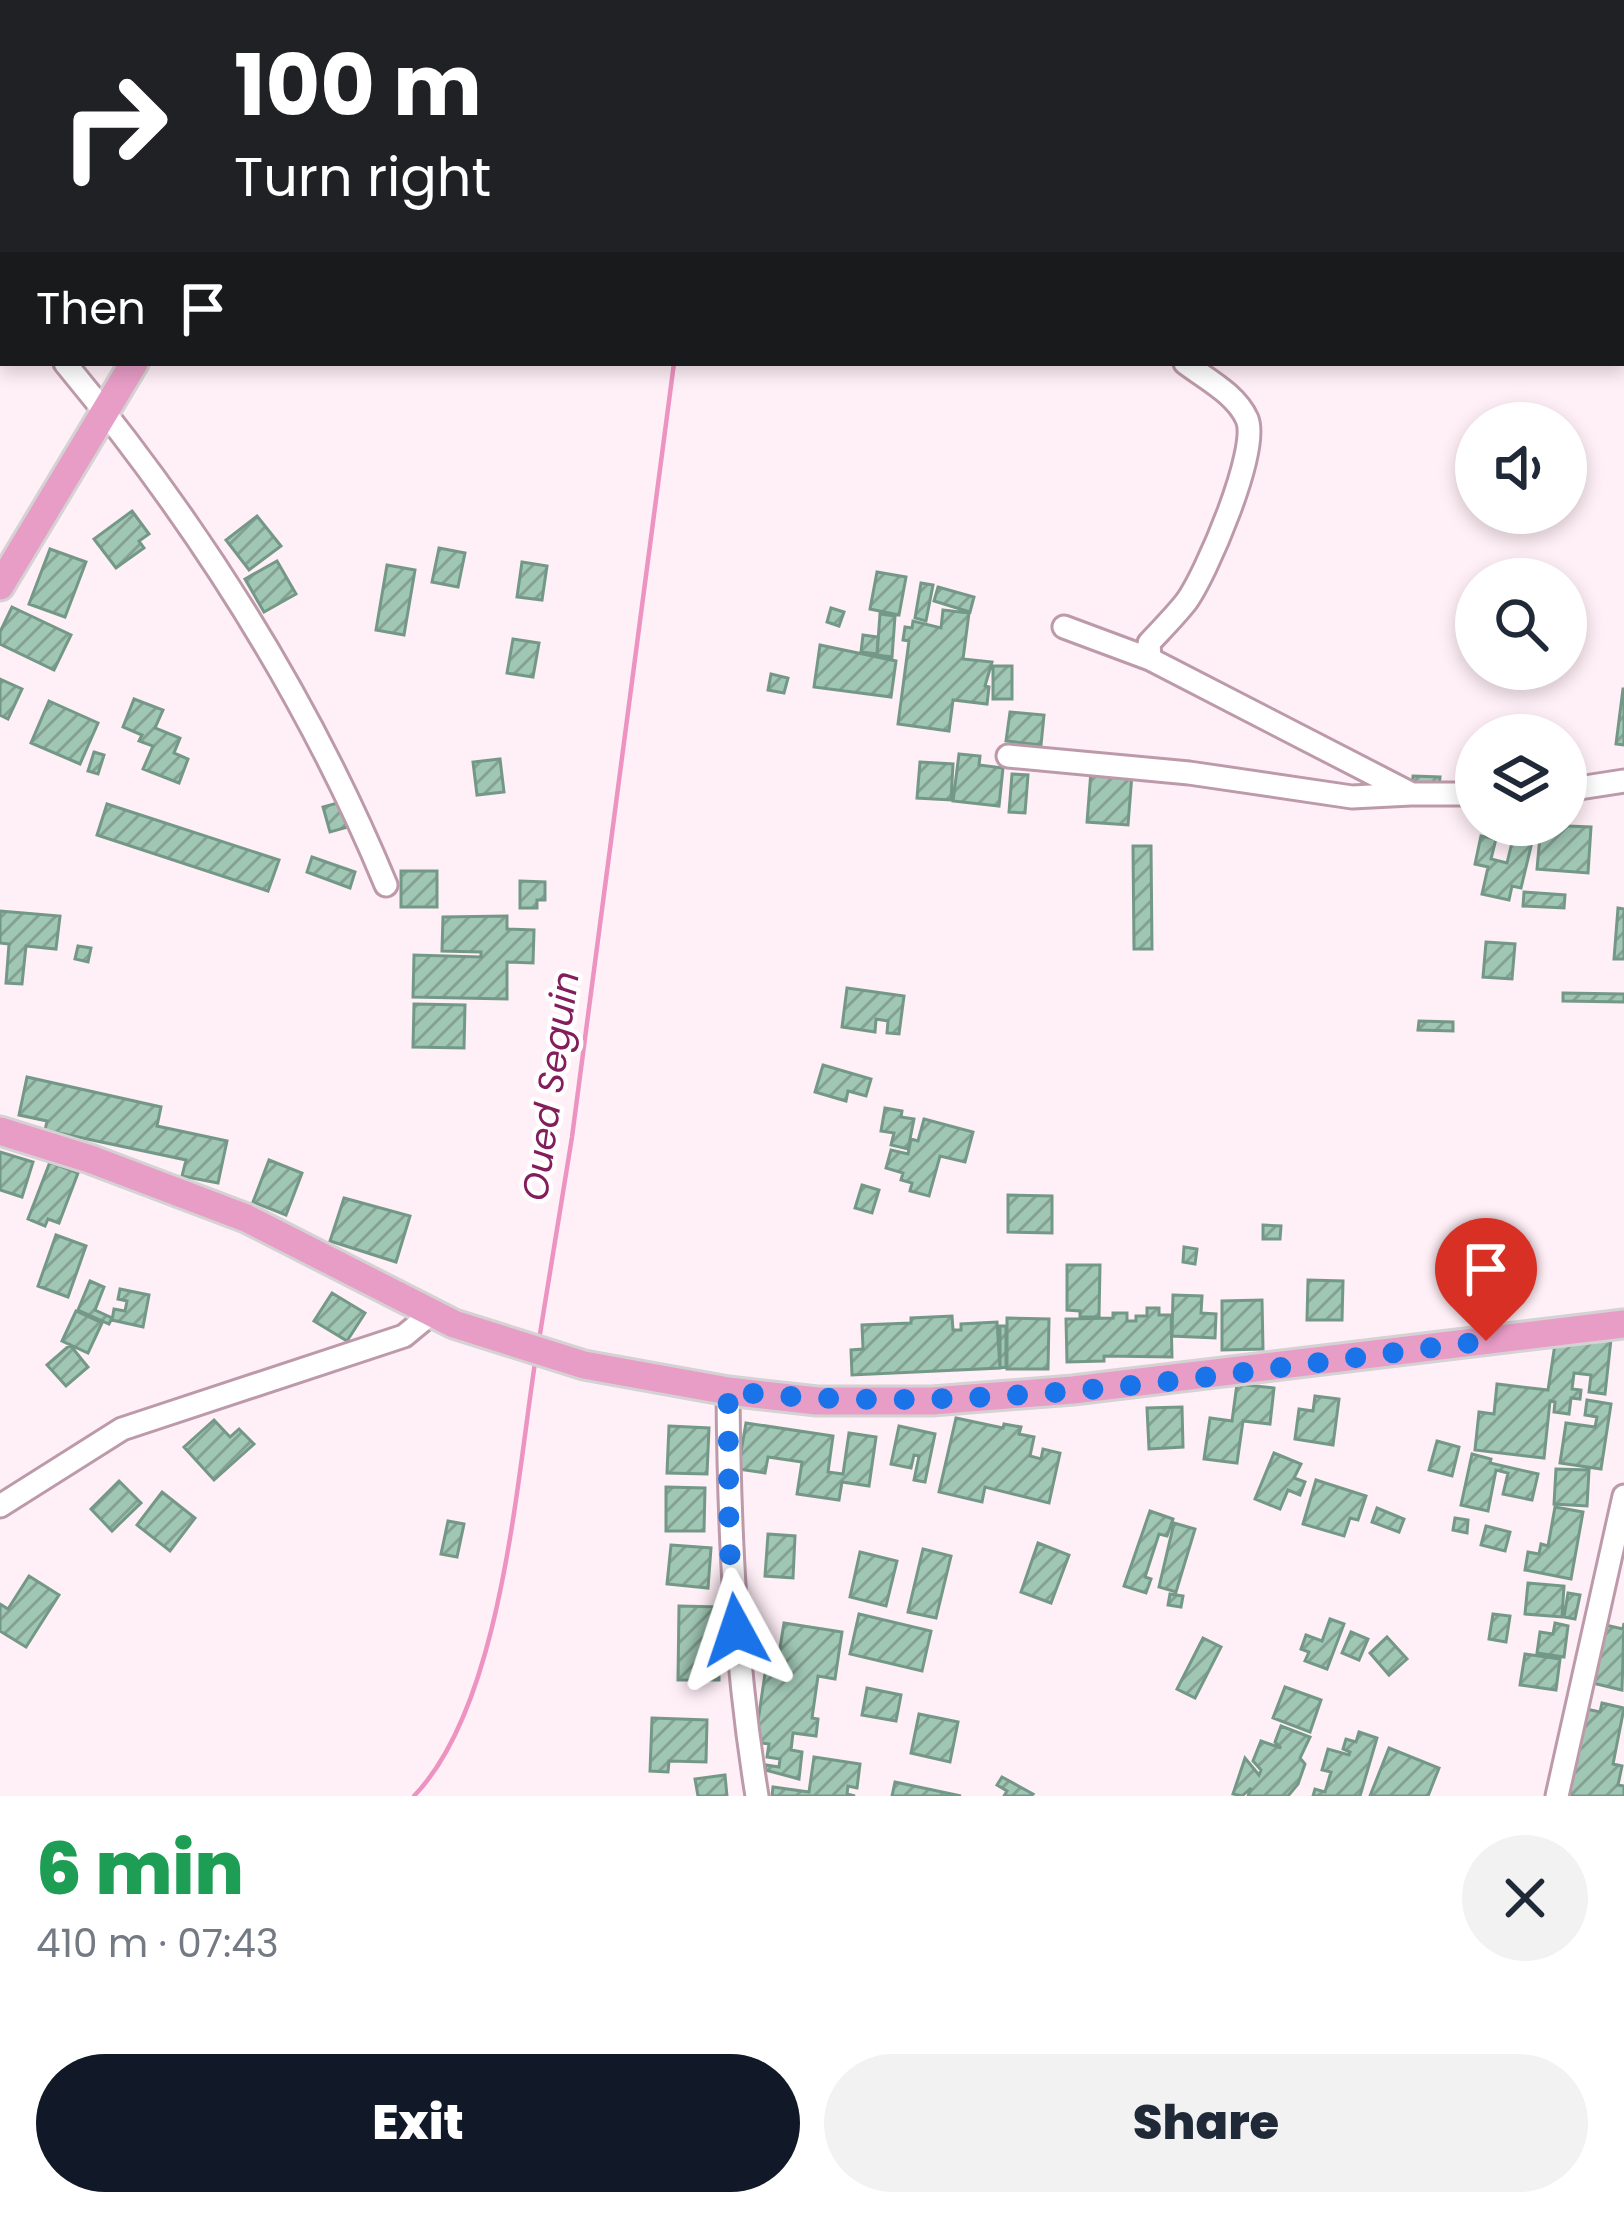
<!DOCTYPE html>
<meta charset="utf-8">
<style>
:root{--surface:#fff;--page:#f2f2f3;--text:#1f2937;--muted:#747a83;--accent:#111827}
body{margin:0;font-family:Poppins,sans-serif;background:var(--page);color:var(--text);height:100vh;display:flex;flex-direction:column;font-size:45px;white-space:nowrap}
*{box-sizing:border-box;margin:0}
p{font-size:39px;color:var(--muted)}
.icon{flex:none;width:66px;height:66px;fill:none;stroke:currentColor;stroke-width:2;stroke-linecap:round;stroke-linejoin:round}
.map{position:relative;height:1796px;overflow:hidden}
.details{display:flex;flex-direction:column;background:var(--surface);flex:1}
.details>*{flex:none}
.top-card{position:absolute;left:0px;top:0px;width:1626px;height:366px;box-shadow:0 6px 18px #0003;background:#202124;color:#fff;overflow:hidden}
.controls{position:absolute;left:1455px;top:402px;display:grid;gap:24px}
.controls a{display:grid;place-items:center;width:132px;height:132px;border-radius:50%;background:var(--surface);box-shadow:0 6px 18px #0003;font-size:60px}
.pin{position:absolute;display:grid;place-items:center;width:102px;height:102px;color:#fff;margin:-123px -51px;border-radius:50% 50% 50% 0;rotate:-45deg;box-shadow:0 0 12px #0007}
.pin .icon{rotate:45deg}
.me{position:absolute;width:132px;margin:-66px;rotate:355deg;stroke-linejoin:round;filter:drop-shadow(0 0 9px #0008)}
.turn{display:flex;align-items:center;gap:42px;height:252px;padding:0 36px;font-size:54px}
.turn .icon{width:156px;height:156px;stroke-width:2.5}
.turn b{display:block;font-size:84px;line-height:102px}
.then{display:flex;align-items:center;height:114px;padding:0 36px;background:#0003;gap:24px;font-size:45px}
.round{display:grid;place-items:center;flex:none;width:126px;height:126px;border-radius:63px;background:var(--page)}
.head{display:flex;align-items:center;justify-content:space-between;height:204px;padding:0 36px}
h1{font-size:72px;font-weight:800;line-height:90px;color:#1e9e55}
.primary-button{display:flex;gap:24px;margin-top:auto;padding:24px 36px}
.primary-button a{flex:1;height:138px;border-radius:72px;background:var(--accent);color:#fff;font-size:48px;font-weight:800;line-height:138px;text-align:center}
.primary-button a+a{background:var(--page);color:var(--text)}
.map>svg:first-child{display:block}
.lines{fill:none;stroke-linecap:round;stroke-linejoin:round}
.stream{stroke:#ed93c1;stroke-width:4.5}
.building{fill:url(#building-hatch);stroke:#749887;stroke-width:3}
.minor-casing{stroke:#bd9aaa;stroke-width:27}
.major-casing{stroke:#d5d2d3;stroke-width:33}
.path{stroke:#aa9ba2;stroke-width:3;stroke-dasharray:3 9;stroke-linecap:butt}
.minor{stroke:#fff;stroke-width:21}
.major{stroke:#e89dc7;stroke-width:27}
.route{stroke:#1a73e8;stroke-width:21;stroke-dasharray:0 37.8}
.labels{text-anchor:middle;stroke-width:9;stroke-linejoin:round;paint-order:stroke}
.water-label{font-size:36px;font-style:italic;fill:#841d5b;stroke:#fff}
</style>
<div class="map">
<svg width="1624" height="1796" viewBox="0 0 1624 1796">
<defs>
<pattern id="building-hatch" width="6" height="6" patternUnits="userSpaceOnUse" patternTransform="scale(3)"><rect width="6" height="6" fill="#a0c6b4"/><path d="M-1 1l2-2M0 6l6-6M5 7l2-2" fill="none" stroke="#84a193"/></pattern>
</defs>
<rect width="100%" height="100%" fill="#ffeff6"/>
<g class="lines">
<path class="stream" d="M722,3V0
M539,1340L572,1137L674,363
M414,1796C501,1706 516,1486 535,1363"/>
</g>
<path class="building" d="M132,511L149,534L139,541L144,548L116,568L94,539Z
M257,516L281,546L249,570L226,540Z
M439,548L465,553L458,587L432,582Z
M50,549L86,562L65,617L29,604Z
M277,561L296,594L264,612L245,579Z
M522,562L547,566L542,600L517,597Z
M387,565L415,570L404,635L376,630Z
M877,572L906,577L899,615L870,609Z
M921,583L933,585L926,621L915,618Z
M938,587L974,597L970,612L934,601Z
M12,607L71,635L54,670L0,644V632Z
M831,608L844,612L839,626L827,622Z
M943,610L969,613L963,659L992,662L985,686L989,687L987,704L953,700L949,731L898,724L909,641L903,640L905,627L912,628L913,621L941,628Z
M880,614L895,616L892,657L877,655Z
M863,635L878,637L877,654L861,652Z
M513,639L539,643L533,677L507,673Z
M820,645L896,661L891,697L814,687Z
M993,666H1012V699H993Z
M771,674L788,678L784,693L768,690Z
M0,679L22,689L8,719L0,715Z
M1623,689H1624V745L1616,744Z
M134,699L163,710L155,728L180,738L174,753L188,759L179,783L143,769L153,746L139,741L142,735L123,727Z
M49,701L98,723L80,764L31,743Z
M1010,712L1044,715L1041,745L1006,741Z
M94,752L104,755L98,774L88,771Z
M959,754L980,756L979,765L1003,768L999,806L953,801Z
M500,759L504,792L477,795L473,762Z
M920,762L953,764L951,800L917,798Z
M1091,771L1132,774L1128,825L1087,822Z
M1012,774L1028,775L1025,813L1009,812Z
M1413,776L1440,777L1439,788L1412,787Z
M348,800L355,825L330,832L323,807Z
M107,804L279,860L268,891L97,835Z
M1541,825L1591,827L1588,873L1537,869Z
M1514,834L1533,838L1521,888L1512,886L1509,900L1482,894L1488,867L1475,864L1481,836L1496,839L1491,859L1507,863Z
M1133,846H1151L1152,949H1134Z
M312,857L355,872L350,888L307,872Z
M401,871H437V907H401Z
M520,881L545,882V900H537V908H520Z
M1524,892L1565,895L1564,908L1523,906Z
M1618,908L1624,909V959H1614Z
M0,911L60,916L56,949L26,946L22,984L6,983L9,944L0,943Z
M507,916V929L534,930L533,963L507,962V999L413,997L414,955L481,957V952L442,951L443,917Z
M1486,942L1515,944L1512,979L1483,977Z
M78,946L91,948L88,962L75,959Z
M847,988L904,996L899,1034L887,1033L888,1021L876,1019L875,1032L842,1027Z
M1563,993L1624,994V1002L1563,1001Z
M414,1004L465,1005L464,1048L413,1047Z
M1419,1021L1453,1022V1031L1418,1030Z
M823,1065L871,1079L866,1096L848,1091L846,1101L815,1092Z
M27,1077L161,1107L157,1126L227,1141L218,1183L182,1176L186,1160L45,1130L47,1121L19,1115Z
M885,1108L902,1111L901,1117L914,1119L908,1149L891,1145L894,1133L881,1131Z
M924,1119L973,1132L965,1162L940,1156L929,1196L910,1191L912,1183L901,1180L903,1173L886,1168L891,1150L908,1154L911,1139L918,1141Z
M0,1152L33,1162L22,1197L0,1190Z
M269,1160L302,1173L286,1215L253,1202Z
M50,1162L78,1173L59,1223L48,1219L45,1226L28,1219Z
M862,1185L879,1190L872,1213L855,1208Z
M1008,1195L1052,1196V1233L1008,1232Z
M344,1198L410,1216L396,1262L330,1241Z
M1263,1225L1281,1226L1280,1239H1263Z
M56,1235L86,1246L68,1297L38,1286Z
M1184,1247L1197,1249L1195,1264L1183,1262Z
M1067,1265H1100L1099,1317H1080V1311L1067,1310Z
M1308,1280L1343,1281L1342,1320H1307Z
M90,1281L104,1287L95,1310L112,1318L109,1324L78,1310Z
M120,1289L149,1295L143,1327L112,1320L114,1309L125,1311L127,1301L118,1299Z
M332,1293L365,1313L347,1341L314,1321Z
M1173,1295L1202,1296L1201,1313L1216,1314L1215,1338L1172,1336Z
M1262,1300L1263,1349L1222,1350V1301Z
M1147,1308H1159V1315H1171L1172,1357L1104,1356V1361L1067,1362L1066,1319L1113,1318V1313H1127V1321H1136V1316H1147Z
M76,1311L102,1323L88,1353L62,1341Z
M952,1316L953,1330H961V1324L997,1322L1000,1368L852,1375L851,1350L863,1349L862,1325L911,1323V1318Z
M1007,1318L1049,1319L1048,1369H1007Z
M1000,1326H1006V1367L1000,1368Z
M1611,1339L1605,1394L1589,1392L1591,1375L1574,1373L1572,1389L1581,1390L1580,1399L1571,1398L1569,1414L1554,1412L1555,1402L1550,1401L1544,1458L1475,1450L1479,1412L1494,1414L1497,1384L1548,1390L1555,1344Z
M70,1345L88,1367L66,1386L47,1365Z
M1237,1384L1274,1388L1270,1424L1243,1421L1237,1463L1204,1459L1210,1418L1232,1421Z
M1315,1396L1339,1399L1333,1445L1295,1439L1299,1409L1313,1411Z
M1587,1400L1611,1404L1601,1469L1560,1463L1566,1423L1595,1427L1597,1417L1585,1415Z
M1182,1407L1183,1447L1149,1449L1147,1408Z
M956,1418L1003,1428L1004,1424L1021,1427L1019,1434L1034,1437L1030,1456L1041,1459L1043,1449L1060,1453L1049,1503L985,1487L982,1502L939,1492Z
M214,1420L230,1437L239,1429L254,1444L214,1480L184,1447Z
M746,1423L833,1436L828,1472L843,1474L849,1433L876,1437L869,1486L842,1482L839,1500L797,1494L802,1462L768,1457L765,1473L738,1469Z
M669,1426L709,1428L707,1474L667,1473Z
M899,1426L935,1434L925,1482L914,1480L919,1456L914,1455L911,1468L891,1464Z
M1437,1441L1459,1447L1452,1476L1429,1470Z
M1274,1453L1301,1464L1294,1478L1305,1482L1300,1495L1288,1490L1280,1509L1255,1499Z
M1472,1454L1491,1459L1490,1463L1538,1474L1532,1500L1503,1494L1508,1473L1496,1470L1488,1511L1461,1505Z
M1556,1469L1589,1470L1587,1506L1554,1504Z
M1316,1480L1366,1496L1358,1520L1350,1518L1344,1536L1303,1524Z
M119,1481L141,1503L112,1531L91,1509Z
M666,1487L705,1488L704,1531H666Z
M162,1492L195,1518L170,1551L137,1525Z
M1555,1507L1583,1512L1571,1579L1525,1570L1528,1552L1539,1554L1541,1544L1548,1546Z
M1377,1508L1404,1519L1399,1532L1372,1522Z
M1150,1511L1173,1519L1167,1536L1159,1534L1145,1577L1151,1579L1146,1593L1124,1586Z
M1455,1518L1468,1520L1467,1533L1453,1530Z
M448,1521L464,1524L457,1557L441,1554Z
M1174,1523L1195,1529L1176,1592L1159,1587Z
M1486,1526L1510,1532L1505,1551L1481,1545Z
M768,1534L795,1536L793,1578L765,1576Z
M1038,1543L1069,1555L1051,1603L1021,1592Z
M671,1545L711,1548L708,1588L667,1584Z
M923,1549L951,1556L936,1618L908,1612Z
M860,1552L897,1561L886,1606L850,1597Z
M29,1576L59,1595L26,1647L0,1631V1604L8,1609Z
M1528,1583L1564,1586L1562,1617L1525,1614Z
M1568,1593L1580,1595L1575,1619L1564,1617Z
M1170,1594L1183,1596L1181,1607L1168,1605Z
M679,1606L719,1607V1680H678Z
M859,1614L931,1631L922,1671L850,1654Z
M1493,1614L1510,1616L1506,1642L1489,1639Z
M1330,1619L1344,1624L1327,1669L1305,1661L1309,1652L1301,1649L1306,1635L1322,1641Z
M784,1623L842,1632L835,1679L818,1676L812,1718L818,1719L816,1736L793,1733L791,1750L802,1752L799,1779L765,1770L766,1765L779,1767L780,1759L767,1757L769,1744L755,1742L768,1653L779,1654Z
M1555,1623L1568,1626L1564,1657L1537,1653L1540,1632L1553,1634Z
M1624,1623L1622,1690L1588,1682L1601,1624L1623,1629Z
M1351,1632L1368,1639L1359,1660L1342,1653Z
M1387,1637L1407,1659L1389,1675L1370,1653Z
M1203,1638L1221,1647L1195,1698L1177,1689Z
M1525,1654L1560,1659L1556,1690L1520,1685Z
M1285,1687L1321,1700L1310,1732L1273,1718Z
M867,1688L901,1695L896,1721L862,1715Z
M1602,1703L1624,1708L1613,1764L1622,1766L1618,1785L1624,1786V1796H1564L1582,1708L1600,1712Z
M919,1714L958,1722L950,1762L911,1753Z
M652,1718L707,1720L706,1762L669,1761L668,1772L650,1771Z
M1281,1726L1310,1737L1300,1758L1305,1764L1298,1784L1288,1796H1248L1251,1788L1242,1796L1233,1794L1245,1758L1259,1775L1261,1770L1253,1761L1261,1741L1281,1748L1275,1742Z
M1359,1732L1377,1738L1360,1796H1313L1315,1789L1325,1792L1331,1772L1322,1770L1328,1749L1349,1755L1350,1752L1343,1749L1346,1739L1356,1742Z
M1389,1748L1439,1768L1428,1796H1370Z
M814,1757L860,1764L857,1788L848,1786L847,1794L855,1796H772L773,1787L809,1792Z
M725,1775L727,1796H698L695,1779Z
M1002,1777L1033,1794L1031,1796H1004L1007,1791L997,1785Z
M895,1782L961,1796H892Z"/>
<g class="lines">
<g class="minor-casing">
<path id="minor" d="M0,284L3,287
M65,363C195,520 308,697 386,885
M1064,627L1150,659L1412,794H1476
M1150,659L1149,643C1161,630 1175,616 1186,602C1206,575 1260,449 1247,419C1236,394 1206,379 1185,363
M1008,756L1189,773L1352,797L1411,794
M1566,790L1624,781
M728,1391C729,1528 735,1661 757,1796
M0,1506L122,1429L404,1336L433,1312
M1557,1796L1624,1496"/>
</g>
<g class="major-casing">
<path id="major" d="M340,3L342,0
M0,586L134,363
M0,1131L90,1159L246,1218L454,1324L584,1365L728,1391L817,1401H932L1073,1390L1624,1324"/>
</g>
<path class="path" d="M1623,208L1624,209
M1623,251L1624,250"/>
<use href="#minor" class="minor"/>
<use href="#major" class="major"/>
</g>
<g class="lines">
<path class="route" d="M736,1630L729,1542L728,1391C981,1419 1235,1371 1486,1341"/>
</g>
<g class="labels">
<g class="water-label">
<text transform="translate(550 1086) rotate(-82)" y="13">Oued Seguin</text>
</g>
</g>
</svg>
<div class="controls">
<a><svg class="icon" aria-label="sound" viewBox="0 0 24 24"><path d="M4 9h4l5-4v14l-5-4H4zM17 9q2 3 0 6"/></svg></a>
<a><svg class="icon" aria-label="search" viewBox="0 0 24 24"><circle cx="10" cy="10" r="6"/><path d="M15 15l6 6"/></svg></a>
<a><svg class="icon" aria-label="layers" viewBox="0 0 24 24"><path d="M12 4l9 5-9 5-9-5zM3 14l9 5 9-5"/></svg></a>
</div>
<div class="pin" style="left:1486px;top:1341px;background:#d93025"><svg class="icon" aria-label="arrive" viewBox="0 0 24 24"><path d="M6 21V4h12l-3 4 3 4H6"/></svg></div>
<svg class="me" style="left:736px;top:1630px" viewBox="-20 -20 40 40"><path d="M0-17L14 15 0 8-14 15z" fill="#1a73e8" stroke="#fff" stroke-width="4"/></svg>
<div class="top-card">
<div class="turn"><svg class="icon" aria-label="right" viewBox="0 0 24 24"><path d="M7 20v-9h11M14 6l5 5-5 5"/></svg><div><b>100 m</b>Turn right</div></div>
<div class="then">Then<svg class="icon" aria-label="arrive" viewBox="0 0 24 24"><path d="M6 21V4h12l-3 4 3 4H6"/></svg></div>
</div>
</div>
<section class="details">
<div class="head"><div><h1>6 min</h1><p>410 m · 07:43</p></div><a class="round"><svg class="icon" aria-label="close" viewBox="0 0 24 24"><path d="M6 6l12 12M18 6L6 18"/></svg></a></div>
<div class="primary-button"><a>Exit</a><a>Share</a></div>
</section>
